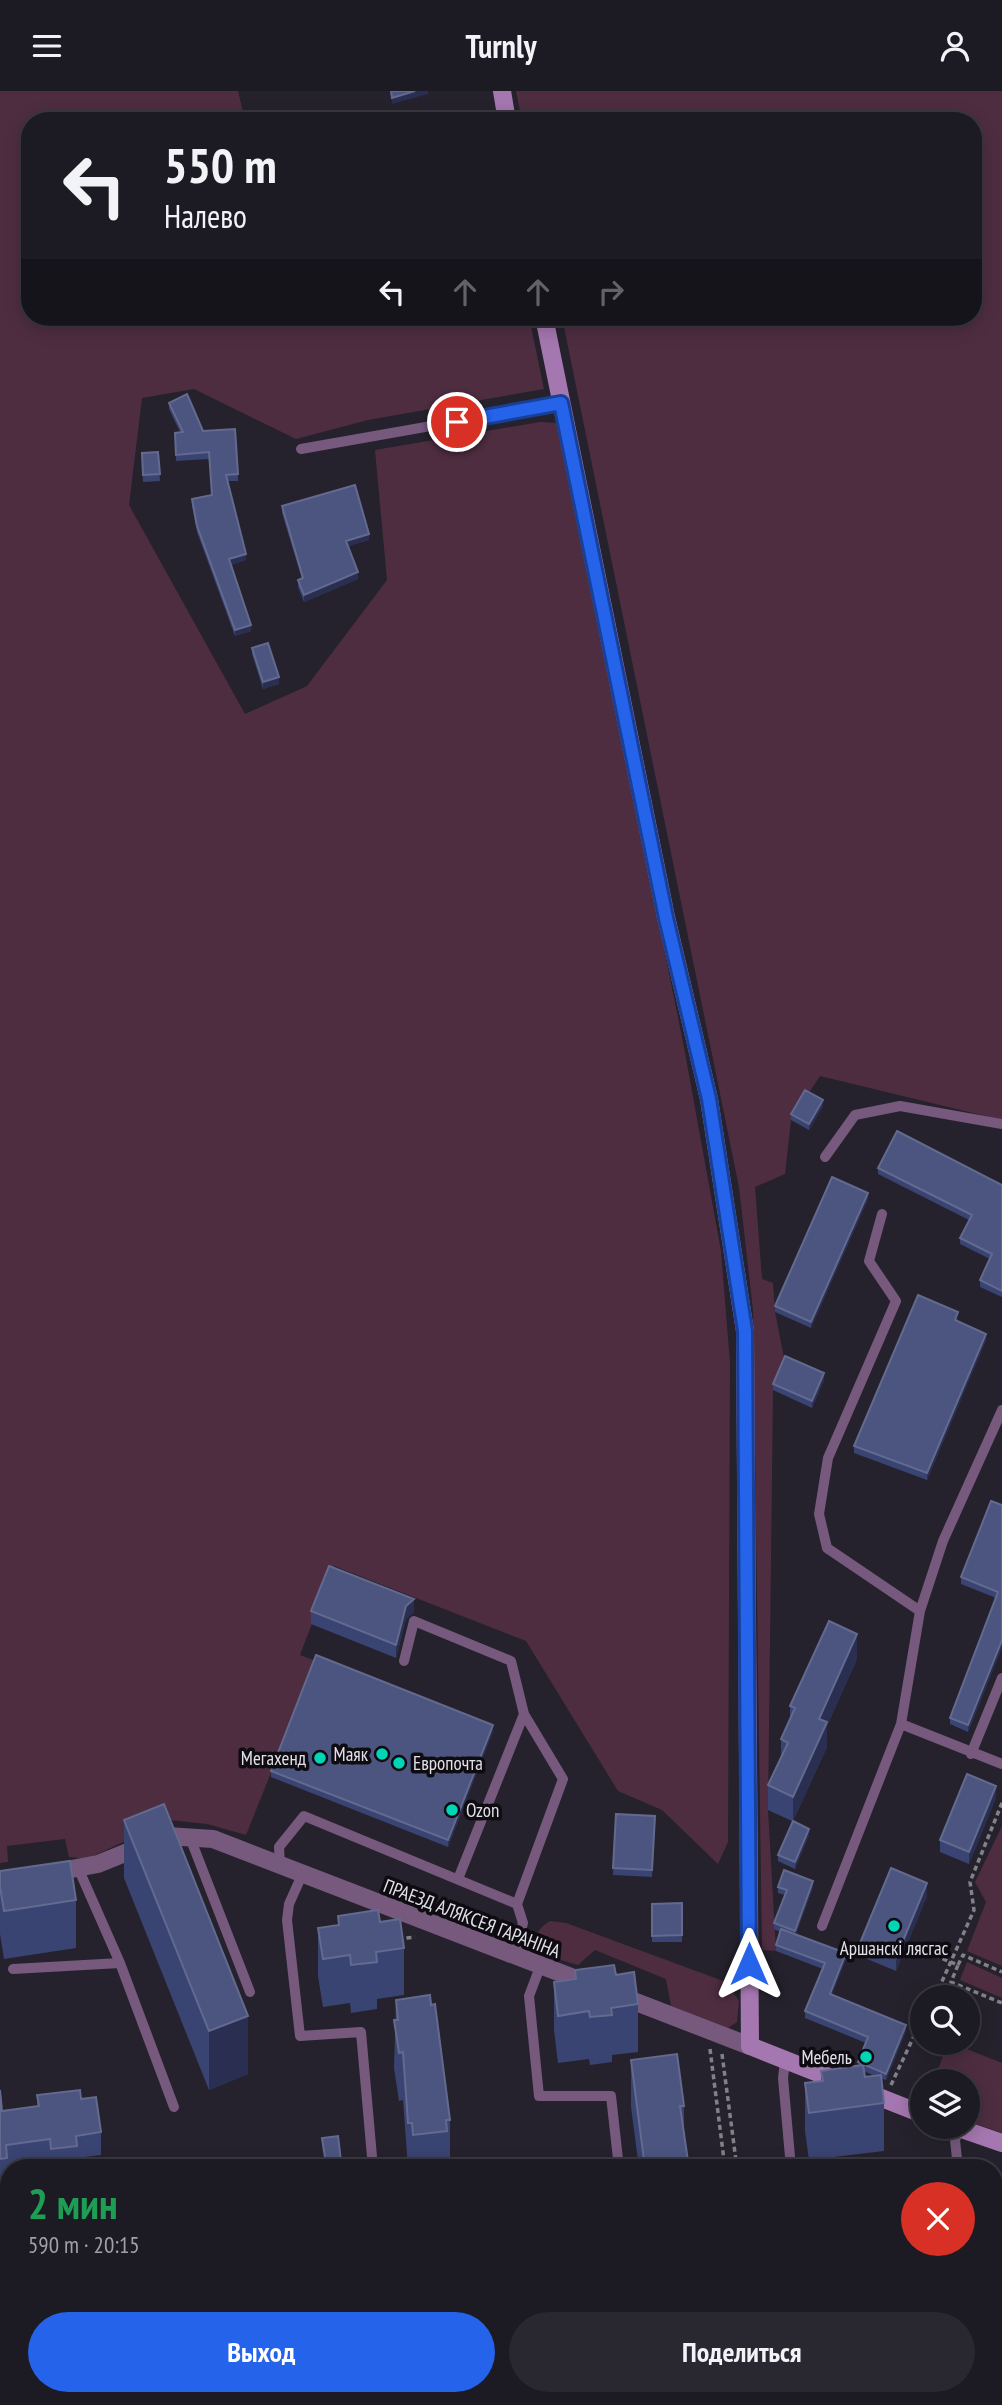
<!DOCTYPE html>
<html lang="ru">
<meta charset="utf-8">
<style>
:root{--surface:#1c1a22;--page:#29272f;--text:#f1f3f6;--muted:#a0a1a5;--line:#3a3840;--accent:#2563eb}
body{margin:0;font-family:"PT Sans Narrow",sans-serif;background:var(--page);color:var(--text);height:100vh;display:flex;flex-direction:column;font-size:26px;white-space:nowrap}
*{box-sizing:border-box;margin:0}
p{font-size:23px;color:var(--muted)}
.icon{flex:none;width:38px;height:38px;fill:none;stroke:currentColor;stroke-width:2;stroke-linecap:round;stroke-linejoin:round}
.map{position:relative;flex:1;overflow:hidden}
.side{position:absolute;left:0px;top:2068px;width:1003px;height:247px;display:flex;flex-direction:column;background:var(--surface);border-radius:28px 28px 0 0;box-shadow:0 4px 18px #0003,0 0 0 2px var(--line)}
.side>*{flex:none}
.hud{position:absolute;left:21px;top:21px;width:961px;height:214px;border-radius:28px;box-shadow:0 4px 18px #0003,0 0 0 2px var(--line);background:#1c1a22;color:var(--text);overflow:hidden}
.controls{position:absolute;left:910px;top:1894px;display:grid;gap:14px}
.controls a{display:grid;place-items:center;width:70px;height:70px;border-radius:50%;background:var(--surface);box-shadow:0 4px 18px #0003,0 0 0 2px var(--line);font-size:35px}
.pin{position:absolute;display:grid;place-items:center;width:60px;height:60px;color:#fff;margin:-30px;border:4px solid #fff;border-radius:50%;box-shadow:0 2px 7px #0007}
.me{position:absolute;width:77px;margin:-38px;rotate:0deg;stroke-linejoin:round;filter:drop-shadow(0 0 5px #0008)}
.turn{display:flex;align-items:center;gap:24px;height:147px;padding:0 28px;font-size:32px}
.turn .icon{width:91px;height:91px;stroke-width:2.5}
.turn b{display:block;font-size:49px;line-height:60px}
.lanes{display:flex;align-items:center;height:66px;padding:0 28px;background:#0003;justify-content:center;gap:35px;direction:ltr}
.lanes .off{opacity:.35}
.round{display:grid;place-items:center;flex:none;width:74px;height:74px;border-radius:37px;background:var(--page)}
.head{display:flex;align-items:center;justify-content:space-between;height:119px;padding:0 28px}
h1{font-size:42px;font-weight:700;line-height:52px;color:#1e9e55}
.action{display:flex;gap:14px;margin-top:auto;padding:14px 28px}
.action a{flex:1;height:80px;border-radius:42px;background:var(--accent);color:#fff;font-size:28px;font-weight:700;line-height:80px;text-align:center}
.action a+a{background:var(--page);color:var(--text)}
header{display:flex;justify-content:space-between;align-items:center;height:91px;padding:0 28px;background:var(--surface);font-size:32px;font-weight:700}
.map>svg:first-child{display:block}
.green{fill:#4e2d41}
.lines{fill:none;stroke-linecap:round;stroke-linejoin:round}
.path{stroke:#828089;stroke-width:3.5;stroke-dasharray:5 3.5;stroke-linecap:butt}
.lane{stroke:#76597d;stroke-width:10}
.street{stroke:#76597d;stroke-width:18}
.secondary{stroke:#a577b0;stroke-width:18}
.wall{fill:#3a4472;fill-rule:evenodd}
.shaded-wall{fill:#2a2f51}
.building{fill:#4c557f;stroke:#636a8f;stroke-width:2}
.route-casing{stroke:#184099;stroke-width:18}
.route{stroke:#2563eb;stroke-width:12}
.poi-dot{fill:#00d5b7;stroke:#0e0c11;stroke-width:2.5}
.labels{text-anchor:middle;stroke-width:7;stroke-linejoin:round;paint-order:stroke}
.poi-label{font-size:19px;fill:#e2e0e8;stroke:#0e0c11;text-anchor:end}
.street-label{font-size:19px;fill:#e2e0e8;stroke:#0e0c11}
</style>
<header><svg class="icon" aria-label="menu" viewBox="0 0 24 24"><path d="M4 6h16M4 12h16M4 18h16"/></svg>Turnly<svg class="icon" aria-label="person" viewBox="0 0 24 24"><circle cx="12" cy="8" r="4"/><path d="M4 21q1-7 8-7t8 7"/></svg></header>
<div class="map">
<svg width="1002" height="2314" viewBox="0 0 1002 2314">
<rect width="100%" height="100%" fill="#25222d"/>
<path class="green" d="M0,0H238L245,30H30V226H529L544,298L368,329L296,348L194,298L142,307L129,414L245,623L307,595L387,489L375,359L540,331L557,332L683,951L721,1160L730,1272L728,1751L718,1773L662,1719L618,1700L526,1550L334,1475L300,1564L316,1570L246,1744L207,1733L170,1729L87,1768L69,1766L65,1748L7,1755L8,1771L0,1772Z
M516,0H1002V1029L820,985L791,1029L785,1083L755,1096L762,1188L773,1192L775,1221L785,1272L773,1300L768,1719L776,1860L762,1859L753,1219L739,1096L562,226H973V30H522Z
M1002,1735V1875L967,1860L986,1811L975,1791Z
M550,1830L566,1832L726,1891L739,1910L737,1931L728,1937L671,1915L666,1888L595,1859L578,1874L540,1863C534,1847 535,1839 550,1830Z
M967,1871L1002,1887V1907L960,1889Z
M949,1951L1002,1972V2042L968,2030V1990H933Z"/>
<g class="lines">
<path class="path" d="M398,1848L415,1846
M919,1858L958,1874L951,1891L1002,1912
M958,1874L963,1864L1002,1881
M935,1906L974,1819L970,1791L1002,1712
M710,1958L725,2077
M722,1963L737,2077
M891,1994L922,1928
M728,2077L737,2076
M754,2306L755,2314
M800,2306L801,2314"/>
<path class="lane" d="M301,358L561,312
M825,1066L855,1024L900,1015L1002,1033
M882,1123L869,1170L896,1210L828,1367L819,1423L827,1457L920,1520
M1002,1319L943,1450L920,1520L901,1633L1002,1673
M404,1570L414,1530L511,1570L524,1623L563,1688L517,1813L523,1832L514,1867
M971,1663L1002,1587
M189,1744L250,1901
M280,1774L279,1756L304,1725L517,1813
M79,1779L120,1872L174,2016
M302,1784L289,1813L287,1829L300,1945L361,1941L373,2077
M458,1788L524,1623
M822,1835L901,1633
M540,1876L529,1905L539,2005H611L619,2077
M13,1878L120,1872
M785,1970L783,1987L791,2077
M958,2077L955,2049L959,2038
M0,2113L9,2112
M384,2306V2314
M563,2306L564,2314
M670,2306L671,2314
M960,2314L963,2306"/>
<path class="street" d="M50,1782L98,1773L167,1745L213,1748L750,1955"/>
<path class="secondary" d="M502,0L507,30
M544,226L666,826L709,1008L745,1240L750,1955L922,2023
M953,2035L1002,2052"/>
</g>
<path class="wall" d="M169,312L203,340L238,383V390H228L246,469L231,474L251,540L235,545L197,441L192,415V408L212,404L209,368L176,370L175,342L180,341L169,318Z
M158,361L160,390L143,391L142,362Z
M282,415L369,449L348,455L358,488L304,511L298,496V489L302,488L282,422Z
M252,557L279,593L263,598L252,563Z
M823,1015L809,1039L791,1029V1023Z
M878,1077L1002,1094V1206L980,1196V1189L990,1168L960,1153V1147L969,1129L878,1083Z
M868,1108L811,1237L775,1221V1215Z
M958,1227L957,1230L986,1249L927,1389L854,1362V1355Z
M824,1289L812,1317L773,1299V1293Z
M991,1410L1002,1556L968,1641L950,1633V1627L996,1507L961,1493V1486Z
M311,1520L414,1521L406,1528L396,1567L311,1533Z
M857,1568L827,1635V1656L793,1730L809,1744L795,1778L778,1770V1764L792,1730L768,1719V1694L781,1668V1648L790,1627V1615Z
M493,1640L448,1756L271,1686V1680Z
M996,1707L969,1773L940,1761V1749Z
M616,1723L655,1725L652,1786L613,1784Z
M124,1729L248,1983L209,1999L124,1787Z
M0,1780L76,1809V1857L4,1868L0,1843Z
M778,1796H813L796,1843L846,1868L832,1903L906,1940L886,1989L881,1987L884,2012V2060L809,2069L805,2040V1992L821,1990V1980L858,1975V1971L866,1952L805,1927V1920L823,1878L776,1860V1854L780,1841L774,1838V1832L785,1804L778,1802ZM864,1980L875,1985L865,1986Z
M927,1805L896,1880L860,1865V1852Z
M682,1812V1851H652V1813Z
M338,1825L380,1831L404,1857V1904L377,1908V1918L351,1922L350,1912L323,1916L318,1885V1837L338,1834Z
M575,1879L616,1884L638,1913V1961L612,1964V1971L590,1974L589,1968L558,1972L554,1939V1891L575,1888Z
M396,1909L450,2029V2076L447,2077H408L403,2009L399,2010L394,1977Z
M631,1969L684,2015V2040L689,2077H639L631,2016Z
M0,1999L2,2020L37,2015V2004L81,2008L101,2041V2064L77,2067V2077H51L50,2071L7,2077V2089L0,2090Z
M322,2047L341,2070V2077H326Z
M9,2208V2306H43V2314H0V2210Z
M595,2306H640V2314H595Z
M824,2306H908L909,2314H824Z"/>
<path class="shaded-wall" d="M415,0H428V3L392,13V7Z
M369,443V449L346,456V450Z
M246,463V469L229,475V468Z
M358,481V488L304,511V504Z
M251,534V540L235,545V539Z
M279,586V593L263,598V591Z
M823,1009V1015L809,1039V1033Z
M868,1102V1108L811,1237V1231Z
M986,1243V1249L927,1389V1382Z
M824,1282V1289L812,1317V1310Z
M414,1508V1521L406,1528L396,1567V1554L406,1515Z
M857,1543V1568L827,1635V1656L793,1730V1706L819,1628Z
M1002,1549V1556L968,1641V1634Z
M493,1634V1640L448,1756V1749Z
M996,1695V1707L969,1773V1761Z
M809,1738V1744L795,1778V1771Z
M813,1790V1796L795,1846V1840Z
M927,1792V1805L896,1880V1867Z
M846,1862V1868L830,1909V1903Z
M248,1925V1983L209,1999V1940Z
M906,1934V1940L886,1989V1983Z"/>
<path class="building" d="M391,0H415L392,7Z
M187,303L203,340L235,338L238,383L226,384L246,463L229,468L251,534L235,539L197,435L192,408L212,404L209,361L176,364L175,342L183,341L169,312Z
M158,361L160,383L143,384L142,362Z
M355,394L369,443L346,450L358,481L304,504L298,489L303,487L282,415Z
M268,552L279,586L263,591L252,557Z
M805,999L823,1009L809,1033L791,1023Z
M897,1040L1002,1094V1200L980,1189L992,1163L960,1147L972,1124L878,1077Z
M832,1086L868,1102L811,1231L775,1215Z
M918,1204L958,1221L955,1229L986,1243L927,1382L854,1355Z
M785,1265L824,1282L812,1310L773,1293Z
M991,1410L1002,1414V1549L968,1634L950,1627L998,1501L961,1486Z
M329,1475L414,1508L406,1515L396,1554L311,1520Z
M829,1530L857,1543L819,1628L827,1631L793,1706L768,1694L788,1652L781,1648L795,1617L790,1615Z
M316,1564L493,1634L448,1749L271,1680Z
M967,1683L996,1695L969,1761L940,1749Z
M164,1713L248,1925L209,1940L124,1729Z
M616,1723L655,1725L652,1779L613,1777Z
M793,1730L809,1738L795,1771L778,1764Z
M70,1770L76,1809L4,1820L0,1796V1780Z
M891,1777L927,1792L896,1867L860,1852Z
M784,1779L813,1790L795,1840L774,1832L787,1799L778,1796Z
M682,1812V1844L652,1845V1813Z
M378,1819L380,1831L400,1828L404,1857L376,1861L377,1871L351,1874L350,1864L323,1868L318,1837L339,1834L338,1825Z
M781,1838L846,1862L830,1903L906,1934L886,1983L858,1971L868,1946L805,1920L825,1872L776,1854Z
M614,1874L616,1884L634,1881L638,1913L611,1917L612,1924L590,1926L589,1920L558,1925L554,1891L576,1888L575,1879Z
M430,1904L431,1914L435,1913L450,2029H446L447,2040L413,2044L412,2032H408L403,1961L399,1962L394,1929H398L396,1909Z
M677,1963L684,2015H680L689,2077H645L631,1969Z
M863,1974L865,1986L881,1984L884,2012L809,2022L805,1992L823,1990L821,1980Z
M0,1999L2,2020L39,2015L37,2004L80,1999L81,2008L96,2006L101,2041L76,2045L77,2055L51,2058L50,2048L6,2054L7,2067L0,2068Z
M338,2045L341,2070L326,2073L322,2047Z
M926,2072L927,2077H890V2076Z
M9,2208V2284L0,2285V2210Z
M71,2306H256L257,2314H53L52,2308Z
M605,2306H638L605,2311Z
M828,2306H908L909,2311L884,2314H829Z"/>
<g class="lines">
<g class="route-casing">
<path id="route" d="M457,331L561,312L666,827L709,1008L745,1240L749,1873"/>
</g>
<use href="#route" class="route"/>
</g>
<g class="poi-dot">
<circle cx="382" cy="1663" r="7"/>
<circle cx="320" cy="1667" r="7"/>
<circle cx="399" cy="1672" r="7"/>
<circle cx="452" cy="1719" r="7"/>
<circle cx="894" cy="1835" r="7"/>
<circle cx="866" cy="1966" r="7"/>
</g>
<g class="labels">
<g class="poi-label">
<text x="368" y="1670">Маяк</text>
<text x="306" y="1674">Мегахенд</text>
<text x="413" y="1679" text-anchor="start">Европочта</text>
<text x="466" y="1726" text-anchor="start">Ozon</text>
<text x="894" y="1864" text-anchor="middle">Аршанскі лясгас</text>
<text x="852" y="1973">Мебель</text>
</g>
<g class="street-label">
<text transform="translate(472 1827) rotate(21)" y="7">ПРАЕЗД АЛЯКСЕЯ ГАРАНІНА</text>
</g>
</g>
</svg>
<div class="controls">
<a><svg class="icon" aria-label="search" viewBox="0 0 24 24"><circle cx="10" cy="10" r="6"/><path d="M15 15l6 6"/></svg></a>
<a><svg class="icon" aria-label="layers" viewBox="0 0 24 24"><path d="M12 4l9 5-9 5-9-5zM3 14l9 5 9-5"/></svg></a>
</div>
<div class="pin" style="left:457px;top:331px;background:#d93025"><svg class="icon" aria-label="arrive" viewBox="0 0 24 24"><path d="M6 21V4h12l-3 4 3 4H6"/></svg></div>
<svg class="me" style="left:749px;top:1873px" viewBox="-20 -20 40 40"><path d="M0-17L14 15 0 8-14 15z" fill="#2563eb" stroke="#fff" stroke-width="4"/></svg>
<div class="hud">
<div class="turn"><svg class="icon" aria-label="left" viewBox="0 0 24 24"><path d="M17 20v-9H6M10 6l-5 5 5 5"/></svg><div><b>550 m</b>Налево</div></div>
<div class="lanes"><svg class="icon" aria-label="left" viewBox="0 0 24 24"><path d="M17 20v-9H6M10 6l-5 5 5 5"/></svg><svg class="icon off" aria-label="ahead" viewBox="0 0 24 24"><path d="M12 20V5M6 11l6-6 6 6"/></svg><svg class="icon off" aria-label="ahead" viewBox="0 0 24 24"><path d="M12 20V5M6 11l6-6 6 6"/></svg><svg class="icon off" aria-label="right" viewBox="0 0 24 24"><path d="M7 20v-9h11M14 6l5 5-5 5"/></svg></div>
</div>
<section class="side">
<div class="head"><div><h1>2 мин</h1><p>590 m · 20:15</p></div><a class="round" style="background:#d93025;color:#fff"><svg class="icon" aria-label="close" viewBox="0 0 24 24"><path d="M6 6l12 12M18 6L6 18"/></svg></a></div>
<div class="action"><a>Выход</a><a>Поделиться</a></div>
</section>
</div>
